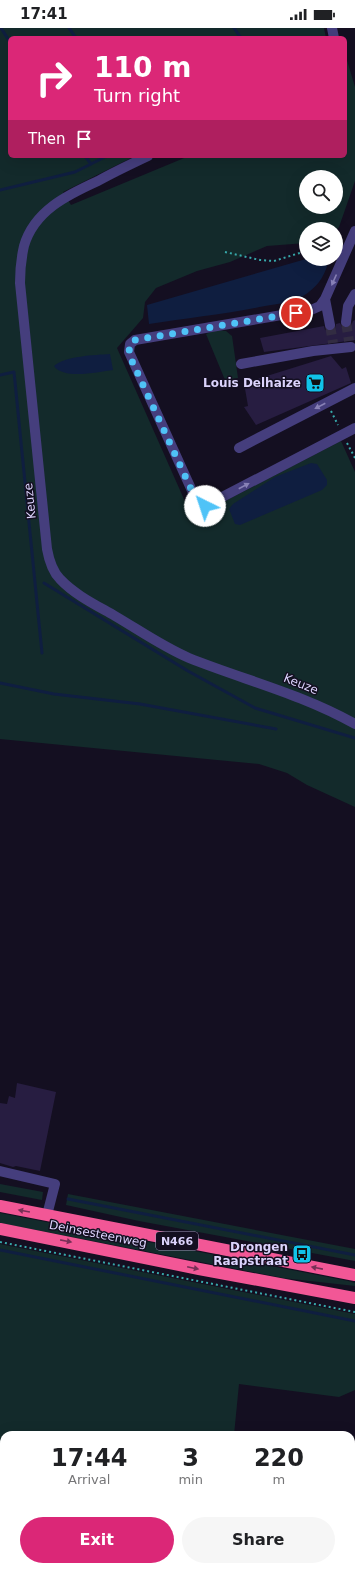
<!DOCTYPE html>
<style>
:root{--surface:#fff;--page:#f6f6f6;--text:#202124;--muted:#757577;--accent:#db2777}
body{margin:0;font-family:"DejaVu Sans",sans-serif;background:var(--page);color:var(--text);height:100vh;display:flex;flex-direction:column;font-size:15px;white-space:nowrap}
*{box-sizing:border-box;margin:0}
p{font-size:13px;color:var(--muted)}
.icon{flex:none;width:22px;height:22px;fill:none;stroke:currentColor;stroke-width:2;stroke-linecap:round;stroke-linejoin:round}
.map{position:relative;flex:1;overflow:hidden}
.panel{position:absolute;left:0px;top:1403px;width:355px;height:140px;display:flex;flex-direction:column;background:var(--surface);border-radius:12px 12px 0 0;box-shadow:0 4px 16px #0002}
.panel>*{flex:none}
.banner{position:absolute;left:8px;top:8px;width:339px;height:122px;border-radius:6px;box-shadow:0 4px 16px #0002;background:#db2777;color:#fff;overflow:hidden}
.fabs{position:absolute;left:299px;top:142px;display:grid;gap:8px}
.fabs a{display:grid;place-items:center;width:44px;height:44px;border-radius:50%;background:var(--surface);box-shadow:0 4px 16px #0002;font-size:20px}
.pin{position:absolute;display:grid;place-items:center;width:34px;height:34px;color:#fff;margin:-17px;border:2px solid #fff;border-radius:50%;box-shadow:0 1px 4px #0007}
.me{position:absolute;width:44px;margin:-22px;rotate:319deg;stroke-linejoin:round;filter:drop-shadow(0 0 3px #0008)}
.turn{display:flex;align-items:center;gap:14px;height:84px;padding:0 20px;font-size:18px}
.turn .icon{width:52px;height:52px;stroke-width:2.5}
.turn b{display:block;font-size:28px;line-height:34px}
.then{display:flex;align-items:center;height:38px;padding:0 20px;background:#0003;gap:8px;font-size:15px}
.eta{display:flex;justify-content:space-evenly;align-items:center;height:68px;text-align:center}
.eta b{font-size:24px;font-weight:800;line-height:28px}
.primary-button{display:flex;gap:8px;margin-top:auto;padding:8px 20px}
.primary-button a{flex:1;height:46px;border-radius:24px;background:var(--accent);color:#fff;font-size:16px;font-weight:800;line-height:46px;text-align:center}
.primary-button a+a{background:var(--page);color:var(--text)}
.status{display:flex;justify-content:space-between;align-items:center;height:28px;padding:0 20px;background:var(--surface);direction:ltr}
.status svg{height:11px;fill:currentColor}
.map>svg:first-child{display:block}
.green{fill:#132a2b;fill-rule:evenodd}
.water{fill:#0f1e40}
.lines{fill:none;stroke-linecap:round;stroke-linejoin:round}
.stream{stroke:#0f1e40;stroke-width:3}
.building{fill:#271d41}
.minor-tunnel{stroke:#322c42;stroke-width:10;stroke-dasharray:10 5;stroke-linecap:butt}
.path{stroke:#37a9ab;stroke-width:2;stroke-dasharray:2 3;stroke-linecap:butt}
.minor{stroke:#453e7d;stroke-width:10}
.highway{stroke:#f25796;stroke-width:12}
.oneway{fill:#8881b6}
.oneway2{fill:#782f56}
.route{stroke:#4fc3f7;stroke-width:7;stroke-dasharray:0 12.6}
.labels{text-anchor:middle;stroke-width:3;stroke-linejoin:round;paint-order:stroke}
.shield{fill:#140f21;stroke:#9f98ba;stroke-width:1}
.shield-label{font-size:11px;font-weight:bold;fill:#dbd3fc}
.poi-label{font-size:12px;font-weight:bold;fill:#dbd3fc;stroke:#140f21;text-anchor:end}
.street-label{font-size:12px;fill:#dbd3fc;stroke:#140f21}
</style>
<div class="status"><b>17:41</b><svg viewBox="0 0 49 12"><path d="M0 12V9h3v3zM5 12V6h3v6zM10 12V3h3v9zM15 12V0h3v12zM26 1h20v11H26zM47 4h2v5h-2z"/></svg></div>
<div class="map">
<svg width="355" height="1543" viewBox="0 0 355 1543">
<rect width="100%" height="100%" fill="#140f21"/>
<path class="green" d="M0,0H324L326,10H10V128H135L63,164L71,177L189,128H345L346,29L355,59V153L339,199L336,202L306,201V215L267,218L230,234L197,243L156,260L145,274L143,290L117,320L187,478C195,481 197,486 206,483L341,413L355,444V779L307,757L287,745L259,736L0,711ZM306,149H336V179H306Z
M216,302L226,303L232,308L238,350L225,352L206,306Z
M0,1156L43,1164L42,1172L0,1164Z
M68,1166L355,1221V1233L139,1193L66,1177Z
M0,1185L348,1253L355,1255V1258L283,1250L0,1195Z
M0,1216L355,1286V1362L339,1369L239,1356L234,1407H4V1539H351V1455L355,1454V1543H0Z"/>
<path class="water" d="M306,231H325L328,235C324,250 316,260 303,268C291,275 277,276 265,278C226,286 188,290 149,296L147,277Z
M110,326L113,342C98,344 64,352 54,338C65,328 95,327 110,326Z
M311,435L317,436L327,452V457L322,462L240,497L235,496L229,481L233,476L275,449Z"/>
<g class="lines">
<path class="stream" d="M1,0L10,14
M69,0L76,10
M234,0L241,10
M85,128L91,136
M0,162L75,144L107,128
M0,347L14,344L42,625
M44,555L188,643L255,680L355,710
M0,655L54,666L140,676L276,701
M68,1171L355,1227
M0,1222L355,1293"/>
</g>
<path class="building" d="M355,292V312L264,324L260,310L324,298L325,302L331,303L335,302L336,296L340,295L342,299L348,300L351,298L353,293Z
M331,328L342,341L346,339L351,355L256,397L244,379L248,378L244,355Z
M17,1055L56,1064L40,1143L16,1138L13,1139L0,1135V1075L7,1076L9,1068L15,1070Z"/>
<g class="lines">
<path class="minor-tunnel" d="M346,294L349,313
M330,297L333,315"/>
<path class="path" d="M225,224L260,232L274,233L306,223
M331,383L338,397
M347,415L355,430
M0,1214L355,1284"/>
<path class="minor" d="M332,0L334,10
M148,128C131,136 114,144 98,153C67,167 34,183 24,218C21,231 20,243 20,255L47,521C49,532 52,543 60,551C75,567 96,577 115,588C139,602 163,619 189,630C244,652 302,666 355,696
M355,203L325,271L320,278L311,282L135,312L130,316L129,324L198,476L205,478L355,400
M325,271L330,297
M346,294L348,278L355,266
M241,336L313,323L351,319
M239,420L355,360
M0,1143L55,1156L47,1187"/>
<path class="highway" d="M0,1178L355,1247
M0,1201L199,1241L355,1270"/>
</g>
<defs><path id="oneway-solid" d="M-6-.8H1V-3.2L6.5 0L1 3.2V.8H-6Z"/></defs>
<g class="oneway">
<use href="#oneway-solid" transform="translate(334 252) rotate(114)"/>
<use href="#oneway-solid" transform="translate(320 378) rotate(153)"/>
<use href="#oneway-solid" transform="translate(244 458) rotate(-28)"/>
</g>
<g class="oneway2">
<use href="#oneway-solid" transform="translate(24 1183) rotate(-170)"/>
<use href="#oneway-solid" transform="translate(66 1213) rotate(11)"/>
<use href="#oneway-solid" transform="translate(193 1240) rotate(12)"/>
<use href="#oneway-solid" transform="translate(317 1240) rotate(-169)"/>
</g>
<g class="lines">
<path class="route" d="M205,478L198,476L132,333L129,324L130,316L135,312L296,285"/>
</g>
<defs>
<g id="supermarket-square" transform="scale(1)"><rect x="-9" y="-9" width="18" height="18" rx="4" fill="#11c3e9" stroke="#140f21"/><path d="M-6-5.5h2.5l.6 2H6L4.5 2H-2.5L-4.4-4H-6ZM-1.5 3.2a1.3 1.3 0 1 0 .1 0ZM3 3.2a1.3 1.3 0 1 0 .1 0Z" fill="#111"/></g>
<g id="bus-square" transform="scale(1)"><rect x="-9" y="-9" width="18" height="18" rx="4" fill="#11c3e9" stroke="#140f21"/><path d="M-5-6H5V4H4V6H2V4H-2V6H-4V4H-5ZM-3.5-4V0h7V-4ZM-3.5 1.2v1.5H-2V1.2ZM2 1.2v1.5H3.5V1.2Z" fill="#111"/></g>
</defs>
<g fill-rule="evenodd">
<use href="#supermarket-square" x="315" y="355"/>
<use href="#bus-square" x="302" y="1226"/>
</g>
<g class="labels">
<rect class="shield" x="156" y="1204" width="42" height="18" rx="3"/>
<g class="shield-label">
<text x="177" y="1217">N466</text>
</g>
<g class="poi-label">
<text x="301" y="359">Louis Delhaize</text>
<text x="288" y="1223">Drongen<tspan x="288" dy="14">Raapstraat</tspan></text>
</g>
<g class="street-label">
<text transform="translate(30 473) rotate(-96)" y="4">Keuze</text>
<text transform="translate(301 656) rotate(22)" y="4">Keuze</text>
<text transform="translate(98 1206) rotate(11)" y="4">Deinsesteenweg</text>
</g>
</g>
</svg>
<div class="fabs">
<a><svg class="icon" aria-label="search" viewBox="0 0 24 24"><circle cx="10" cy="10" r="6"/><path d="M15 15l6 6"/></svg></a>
<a><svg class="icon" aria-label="layers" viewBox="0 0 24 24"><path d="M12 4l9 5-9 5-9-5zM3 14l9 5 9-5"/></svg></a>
</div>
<div class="pin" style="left:296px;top:285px;background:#d93025"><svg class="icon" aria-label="arrive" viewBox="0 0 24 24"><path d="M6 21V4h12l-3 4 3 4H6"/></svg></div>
<svg class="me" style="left:205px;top:478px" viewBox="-20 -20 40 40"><circle r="19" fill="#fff"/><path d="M0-13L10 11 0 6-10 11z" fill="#4fc3f7"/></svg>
<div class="banner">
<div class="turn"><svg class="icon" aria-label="right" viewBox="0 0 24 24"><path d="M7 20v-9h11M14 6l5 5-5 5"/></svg><div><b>110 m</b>Turn right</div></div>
<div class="then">Then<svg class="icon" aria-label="arrive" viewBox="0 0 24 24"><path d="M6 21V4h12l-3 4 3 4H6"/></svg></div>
</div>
<section class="panel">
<div class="eta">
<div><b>17:44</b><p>Arrival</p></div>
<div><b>3</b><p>min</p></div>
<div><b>220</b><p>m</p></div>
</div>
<div class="primary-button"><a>Exit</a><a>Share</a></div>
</section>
</div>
